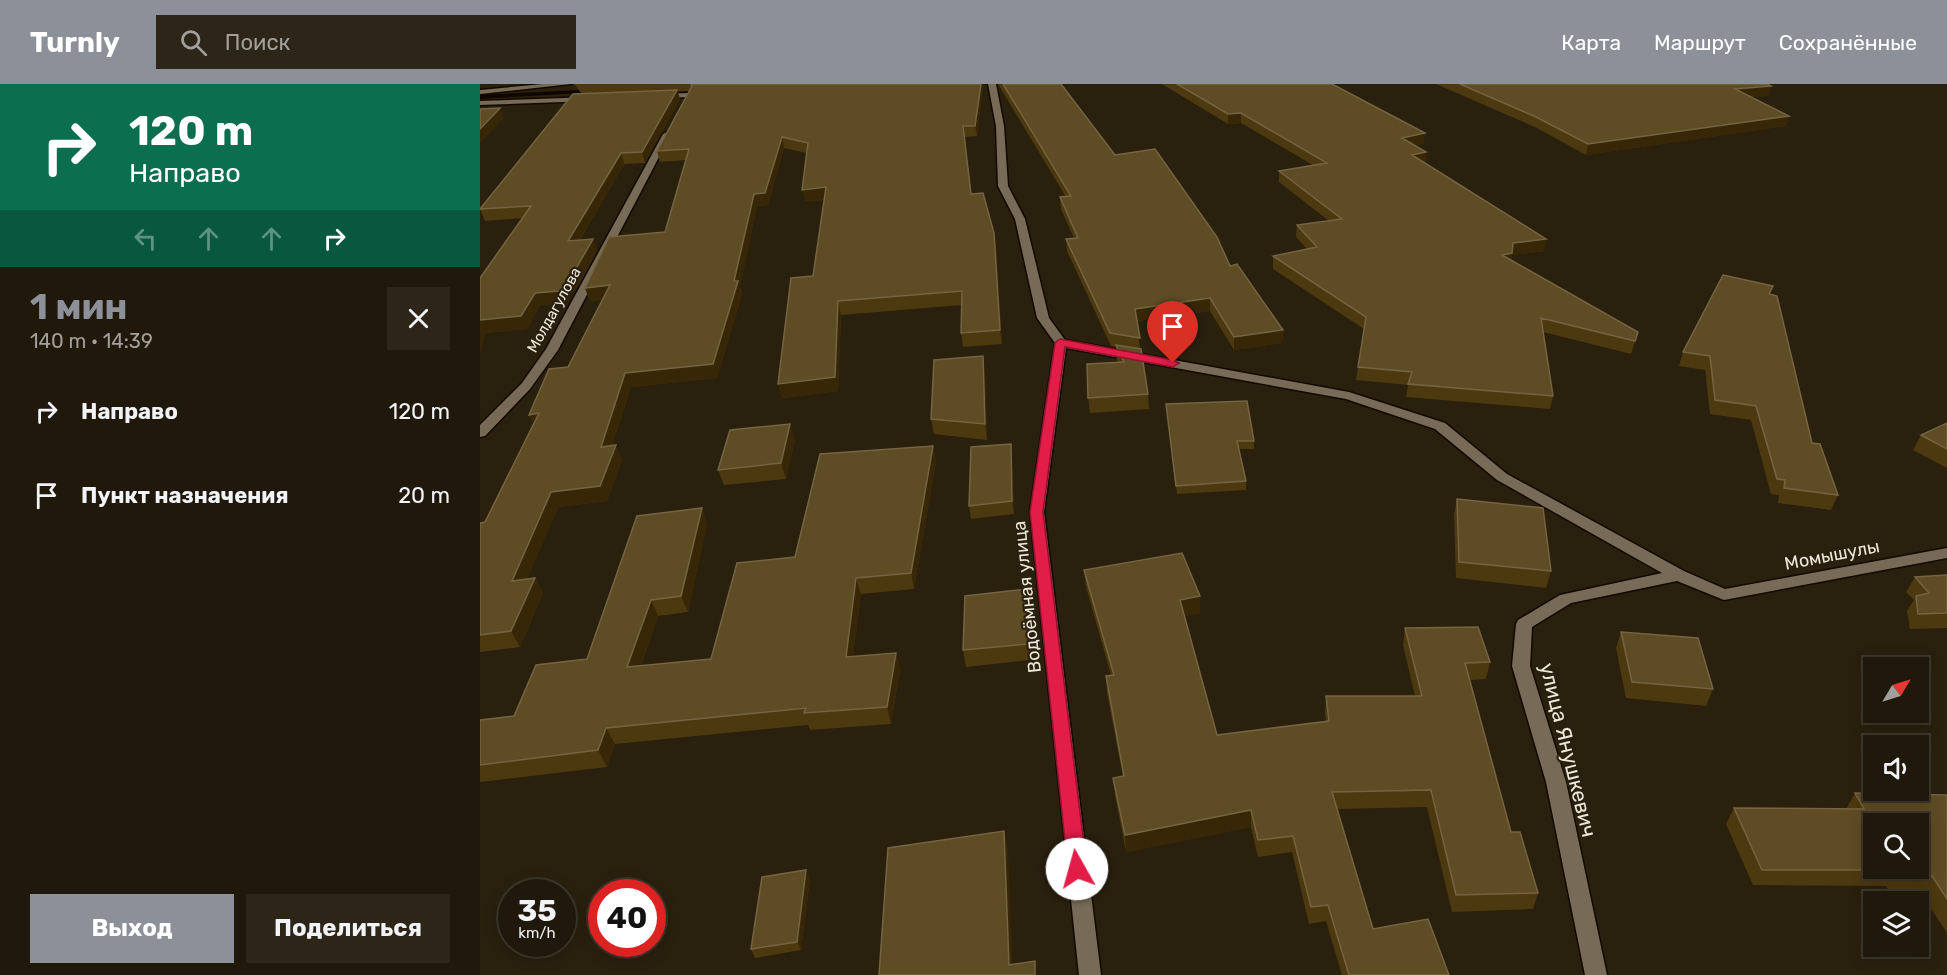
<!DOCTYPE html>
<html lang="ru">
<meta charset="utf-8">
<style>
:root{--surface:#20180a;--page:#2d2518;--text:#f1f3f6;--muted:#a2a09c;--line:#3d372b;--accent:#8c9099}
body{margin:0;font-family:Rubik,sans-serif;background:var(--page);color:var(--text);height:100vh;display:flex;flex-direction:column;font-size:22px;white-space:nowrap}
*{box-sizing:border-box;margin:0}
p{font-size:20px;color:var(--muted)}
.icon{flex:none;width:33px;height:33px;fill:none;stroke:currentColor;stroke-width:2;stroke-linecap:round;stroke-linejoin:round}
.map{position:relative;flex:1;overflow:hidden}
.drawer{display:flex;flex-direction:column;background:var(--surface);width:480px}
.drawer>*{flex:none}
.guide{background:#0b6e4f;color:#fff;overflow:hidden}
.needle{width:39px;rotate:52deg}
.fabs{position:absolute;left:1383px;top:573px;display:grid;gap:12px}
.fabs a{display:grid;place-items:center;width:66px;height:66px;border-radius:0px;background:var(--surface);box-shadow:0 3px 15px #0003,0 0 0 2px var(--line);font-size:30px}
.speed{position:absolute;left:18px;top:795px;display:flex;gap:12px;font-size:30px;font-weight:700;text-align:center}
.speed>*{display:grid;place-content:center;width:78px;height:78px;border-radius:50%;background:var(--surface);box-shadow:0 3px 15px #0003,0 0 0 2px var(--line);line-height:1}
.speed small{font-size:15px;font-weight:400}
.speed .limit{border:9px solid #d22;background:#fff;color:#111}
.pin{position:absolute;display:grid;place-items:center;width:51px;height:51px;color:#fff;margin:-62px -26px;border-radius:50% 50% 50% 0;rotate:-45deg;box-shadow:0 0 6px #0007}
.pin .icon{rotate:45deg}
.me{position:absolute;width:66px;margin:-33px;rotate:353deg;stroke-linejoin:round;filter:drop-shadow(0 0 4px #0008)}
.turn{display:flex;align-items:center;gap:21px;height:126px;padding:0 30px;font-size:27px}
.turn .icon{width:78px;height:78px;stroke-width:2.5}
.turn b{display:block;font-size:42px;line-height:51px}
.lanes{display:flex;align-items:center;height:57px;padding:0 30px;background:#0003;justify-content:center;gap:30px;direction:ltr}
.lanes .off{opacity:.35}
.round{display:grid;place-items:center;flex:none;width:63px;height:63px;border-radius:0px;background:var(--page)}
.head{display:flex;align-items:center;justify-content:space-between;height:102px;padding:0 30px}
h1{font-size:36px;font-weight:700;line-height:45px;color:var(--accent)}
.cta{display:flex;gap:12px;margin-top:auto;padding:12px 30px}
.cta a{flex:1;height:69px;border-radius:0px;background:var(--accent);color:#fff;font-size:24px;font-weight:700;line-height:69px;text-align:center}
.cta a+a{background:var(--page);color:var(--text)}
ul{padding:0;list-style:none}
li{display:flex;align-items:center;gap:18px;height:84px;padding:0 30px}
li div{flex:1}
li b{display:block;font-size:22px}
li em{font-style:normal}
header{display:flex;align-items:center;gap:36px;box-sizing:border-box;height:84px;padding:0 30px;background:var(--accent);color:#fff}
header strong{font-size:28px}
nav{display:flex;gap:33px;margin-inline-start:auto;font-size:21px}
.search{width:420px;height:54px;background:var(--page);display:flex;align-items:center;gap:15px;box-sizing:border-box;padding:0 21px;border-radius:0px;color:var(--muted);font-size:22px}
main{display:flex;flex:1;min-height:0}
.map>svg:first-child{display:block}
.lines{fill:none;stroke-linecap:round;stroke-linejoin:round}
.stream{fill:#100600;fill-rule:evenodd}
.minor-casing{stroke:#120900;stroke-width:3}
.minor{fill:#776b57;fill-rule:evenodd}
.wall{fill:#4d390f}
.shaded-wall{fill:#382706}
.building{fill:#5e4c25;stroke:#756442;stroke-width:1.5;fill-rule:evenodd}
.route{fill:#e11d48;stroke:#92132f;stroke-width:1.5}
.labels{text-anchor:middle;stroke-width:4.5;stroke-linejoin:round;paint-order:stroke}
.far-street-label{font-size:15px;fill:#eee7dc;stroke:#2a200e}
.street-label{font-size:18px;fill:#eee7dc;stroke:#2a200e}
.near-street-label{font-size:21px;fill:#eee7dc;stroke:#2a200e}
</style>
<header>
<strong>Turnly</strong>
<div class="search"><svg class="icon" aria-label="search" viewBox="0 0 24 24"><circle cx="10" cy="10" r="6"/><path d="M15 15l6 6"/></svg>Поиск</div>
<nav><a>Карта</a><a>Маршрут</a><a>Сохранённые</a></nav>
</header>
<main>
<section class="drawer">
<div class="guide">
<div class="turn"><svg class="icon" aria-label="right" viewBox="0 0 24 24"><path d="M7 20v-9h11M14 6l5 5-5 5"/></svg><div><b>120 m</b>Направо</div></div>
<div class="lanes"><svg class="icon off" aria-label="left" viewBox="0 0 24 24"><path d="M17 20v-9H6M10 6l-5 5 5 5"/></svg><svg class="icon off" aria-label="ahead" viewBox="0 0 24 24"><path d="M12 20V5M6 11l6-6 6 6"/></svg><svg class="icon off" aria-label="ahead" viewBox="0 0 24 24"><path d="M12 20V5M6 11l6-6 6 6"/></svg><svg class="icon" aria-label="right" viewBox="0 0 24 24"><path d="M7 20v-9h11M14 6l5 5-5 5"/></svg></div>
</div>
<div class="head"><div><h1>1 мин</h1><p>140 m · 14:39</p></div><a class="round"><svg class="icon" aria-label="close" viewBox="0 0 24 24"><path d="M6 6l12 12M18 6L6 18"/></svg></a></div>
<ul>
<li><svg class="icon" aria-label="right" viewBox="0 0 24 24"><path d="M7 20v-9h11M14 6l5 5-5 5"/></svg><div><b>Направо</b></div><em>120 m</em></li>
<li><svg class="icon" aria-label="arrive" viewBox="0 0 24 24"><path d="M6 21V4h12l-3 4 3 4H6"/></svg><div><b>Пункт назначения</b></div><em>20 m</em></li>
</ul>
<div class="cta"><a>Выход</a><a>Поделиться</a></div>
</section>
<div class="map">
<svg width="1467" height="891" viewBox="0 0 1467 891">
<rect width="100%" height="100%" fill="#2a200e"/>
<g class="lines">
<path class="stream" d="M118,5L120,8L0,15V11Z"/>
<g class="minor-casing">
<path id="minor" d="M63,0H91L0,10V6Z
M508,0H516L524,42L528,102L545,135L569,234L585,256L869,308L965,339L1027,390L1204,487L1245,505L1467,464V474L1244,516L1197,497L1091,519L1052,543L1050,582L1086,698L1127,891H1105L1066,698L1032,582L1036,540L1038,536L1080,511L1182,489L1017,396L955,345L866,315L586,264L564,428L621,891H599L550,428L575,259L557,234L535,135L518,102L516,42Z
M209,9L212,13L179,14L175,12L179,10Z
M113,13L110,17L0,21V17Z
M187,48L191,50L78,266L50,305L5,352L0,353V341L42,299L66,265L183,50Z"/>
</g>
<use href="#minor" class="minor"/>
</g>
<path class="wall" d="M94,0H503L497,52L485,53L491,110L514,149L516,162L522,260L483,263L481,249L482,221L361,231L358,307L302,314L333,192L345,116L325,117L326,69L304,64L288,121L277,122L260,202L262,210L237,294L151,303L132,362L142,376L127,417L78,423L47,495L55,494L63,509L40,563L0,568V439L5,438L54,340L49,331L88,283L122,216L110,217L105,204L185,148L206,76L180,78L177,67L209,7H198L200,15L165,79L144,80L100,156L117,167L99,200L84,219L60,221L47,245L5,249L0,269V194L43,134L5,137L0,125L102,10Z
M518,0H581L635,71L750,182L803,246L802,259L754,266L730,227L657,237L660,265L668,310L669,325L610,329L608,314L638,278L637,276L636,263L631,262L587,167L586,155L594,154L581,125L580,113H586Z
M682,0H852L945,49L943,60L935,61L946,68L945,78L1064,167L1032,171L1031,176L1158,248L1151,270L1063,248L1073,312L1070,325L926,313L928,301L876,296L884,245L793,185V172L827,165L816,153L817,141L849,137L799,98V87L833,81L761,39L748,40Z
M956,0H1287L1291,2L1288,12L1271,13L1306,42L1106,71L1055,43Z
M1293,202L1290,210L1332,359L1358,411L1351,426L1298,419L1299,411L1291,410L1271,336L1230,330L1225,286L1199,282L1203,268Z
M505,287L507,356L454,350L451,335Z
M686,320L774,357V365H759L766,397V406L697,410Z
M1467,339V384L1433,366L1441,351Z
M315,355L306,395L244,401L238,386Z
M453,362L456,377L434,505L381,510L373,572L416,569L420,586L411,640L330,646L328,641L135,660L127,683L0,698V636L34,632L107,575L227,440L208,528L178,532L161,582L231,575L315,473Z
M532,372L534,430L491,435L489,422Z
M977,415L1071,487L1066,504L976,494L974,431Z
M604,486L720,512V529L704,532L737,651L846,637L845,629L846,612H935L923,561L925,544L1010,578L1006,595L990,596L1031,748L1058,809L1053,825L972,828L947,723L857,725L893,845L969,891H862L846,837L829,840L812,768L778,773L771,743L646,768L635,711L633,694L643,693L627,609L626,592L631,591L606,503Z
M1467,491V544L1430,545L1427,527L1434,516L1426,508L1435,493Z
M548,522L550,576L486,583L483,566Z
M1141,548L1233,605L1226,622L1146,614L1136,564Z
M1375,709L1467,711V849L1440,808L1409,807L1406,802L1273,801L1246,740L1254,724L1366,725Z
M330,795L321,866L275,874L271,865Z"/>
<path class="shaded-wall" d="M501,0H503L497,52L495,42Z
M1291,2L1288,12L1252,15L1255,5Z
M197,6L200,15L165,79L162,68Z
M20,24L24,34L0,59V45Z
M761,29V39L748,40V30Z
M1309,32L1306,42L1106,71L1108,60Z
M945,49L943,60L921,64L922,54Z
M302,53L304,64L288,121L277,122L260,202L262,210L237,294L151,303L127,378L121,363L145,289L254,197L274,110Z
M946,68L945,79L932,71Z
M141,69L144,80L92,169L88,157Z
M346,103L349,115L325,117L322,106Z
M514,149L516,162L522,260L520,246Z
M113,155L117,167L99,200L84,219L60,221L47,245L5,249L0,269V236L55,209Z
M1066,155L1064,167L1032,171L1030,181L1022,171L1033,159Z
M130,201L135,215L110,217L105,204Z
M730,214V227L656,237L655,225Z
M358,217L361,231L358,307L302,314L298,300Z
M803,246L802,259L754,266V253Z
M503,272L505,287L507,356L505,340Z
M59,329L56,345L49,331Z
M310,340L315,355L306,395L301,379Z
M531,360L532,372L534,430L532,417Z
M136,361L142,376L127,417L78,423L40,512L32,497L71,408Z
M453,362L456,377L434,505L431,489Z
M222,424L227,440L208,528L201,512Z
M55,494L63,509L40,563L31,547Z
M376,494L381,510L371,589L366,573Z
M546,505L548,522L550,576L548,560Z
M720,512V529L700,533V516Z
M171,516L178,532L155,600L147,583Z
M416,569L420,586L411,640L407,623Z
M126,644L135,660L127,683L118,666Z
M771,726V743L646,768L645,751Z
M524,747L528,764L533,891L529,881Z
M326,786L330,795L321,866L317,858Z"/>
<path class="building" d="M211,0H501L495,42H483L491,110L503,109L514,149L520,246L481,249L482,207L358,217L355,293L298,300L311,194L333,192L346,103L322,106L328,59L302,53L285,109L274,110L254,197H258L233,280L145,289L121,363L136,361L120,402L71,408L32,497L55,494L31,547L0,551V439L5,438L59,329L49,331L69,285L88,283L130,201L105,204L129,153L185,148L209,65L177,67L212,2Z
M523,0H581L635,71L675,65L737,153L750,182L757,180L803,246L754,253L730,214L655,225L660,254L630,249L586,155L598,154L580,113L591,112Z
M697,0H852L945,49L922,54L946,68L932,71L1066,155L1033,159L1032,169L1022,171L1158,248L1155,257L1061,234L1073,312L928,300L932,288L878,283L886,233L793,172L837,163L817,141L862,135L799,87L847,79L761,29L748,30Z
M980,0H1287L1291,2L1255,5L1309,32L1108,60L1056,33Z
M197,6L162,68L141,69L88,157L113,155L94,188L79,207L55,209L41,232L0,236V194L51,122L0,125L93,10Z
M20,24L0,45V25Z
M1243,191L1293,202L1289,210L1297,212L1332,359L1340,360L1358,411L1304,404L1305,396L1297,395L1276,322L1235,316L1230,272L1203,268Z
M636,261L661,265L668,310L608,314L607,280L644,278Z
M503,272L505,340L451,335L454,276Z
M767,317L774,357H757L766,397L696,402L686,320Z
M1467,339V365L1441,351Z
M310,340L301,379L238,386L250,346Z
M531,360L532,417L489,422L491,363Z
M453,362L431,489L376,494L366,573L416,569L407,623L324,629L326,624L126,644L118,666L0,681V636L34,632L56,581L107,575L157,432L222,424L201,512L171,516L147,583L231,575L257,479L315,473L340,370Z
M977,415L1063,424L1071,487L979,478Z
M702,469L720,512L700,516L737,651L849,637L846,612H942L925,544L998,543L1010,578L985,579L1031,748H1040L1058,809L976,811L951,706L852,708L893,845L948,835L969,891H869L848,821L831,823L813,752L778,756L771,726L645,751L633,694L644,692L626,592L634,591L604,486Z
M1467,491V529L1438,530L1436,512L1449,509L1435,493Z
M546,505L548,560L483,566L485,512Z
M1141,548L1218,554L1233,605L1152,598Z
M1375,709L1467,711V815L1452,792L1420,791L1417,786H1282L1254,724L1384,725ZM1394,740H1438V784H1394Z
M524,747L529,881L555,877V891H399L408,764Z
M326,786L317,858L271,865L282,793Z"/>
<path class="route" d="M580,255L693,276L699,279L693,283L585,263L563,428L607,785L604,791L597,793L591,791L588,785L550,428L575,259Z"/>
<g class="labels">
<g class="far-street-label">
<text transform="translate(74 226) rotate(-61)" y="5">Молдагулова</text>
</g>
<g class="street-label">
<text transform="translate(1352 471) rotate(-11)" y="6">Момышулы</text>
<text transform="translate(547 513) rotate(-96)" y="6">Водоёмная улица</text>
</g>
<g class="near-street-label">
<text transform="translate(1088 666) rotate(76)" y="7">улица Янушкевич</text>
</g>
</g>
</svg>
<div class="fabs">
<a><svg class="needle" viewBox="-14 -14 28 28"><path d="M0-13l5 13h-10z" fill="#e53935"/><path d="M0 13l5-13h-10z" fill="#a2a09c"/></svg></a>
<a><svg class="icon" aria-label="sound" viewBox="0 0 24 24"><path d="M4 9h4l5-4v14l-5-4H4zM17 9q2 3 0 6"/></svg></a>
<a><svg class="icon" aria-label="search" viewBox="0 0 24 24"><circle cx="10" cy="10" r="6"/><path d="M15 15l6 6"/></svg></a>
<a><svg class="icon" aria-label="layers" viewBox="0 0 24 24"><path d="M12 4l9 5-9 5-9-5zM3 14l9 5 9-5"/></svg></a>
</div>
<div class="speed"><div>35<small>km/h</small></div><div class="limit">40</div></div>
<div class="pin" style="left:693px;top:279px;background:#d93025"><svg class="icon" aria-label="arrive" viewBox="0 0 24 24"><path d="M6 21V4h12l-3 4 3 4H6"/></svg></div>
<svg class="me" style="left:597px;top:785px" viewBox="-20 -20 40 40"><circle r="19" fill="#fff"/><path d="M0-13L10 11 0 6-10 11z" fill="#e11d48"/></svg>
</div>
</main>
